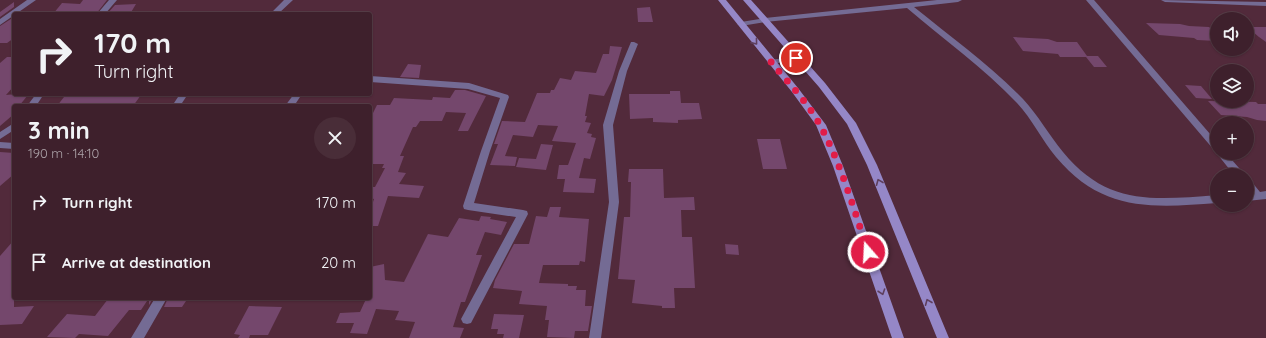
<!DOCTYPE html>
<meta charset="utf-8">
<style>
:root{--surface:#3e202c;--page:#492d38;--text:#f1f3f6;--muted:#ada3a9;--line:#573e48}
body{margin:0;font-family:Quicksand,sans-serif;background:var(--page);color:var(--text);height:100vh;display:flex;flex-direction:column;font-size:15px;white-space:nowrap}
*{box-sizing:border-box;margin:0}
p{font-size:13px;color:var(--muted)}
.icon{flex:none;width:22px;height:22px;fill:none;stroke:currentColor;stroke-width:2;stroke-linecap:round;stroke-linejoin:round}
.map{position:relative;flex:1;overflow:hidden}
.drawer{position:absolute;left:12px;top:104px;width:360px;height:196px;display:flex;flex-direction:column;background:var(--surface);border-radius:4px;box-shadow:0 1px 3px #0004,0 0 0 1px var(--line)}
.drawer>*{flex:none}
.hud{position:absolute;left:12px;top:12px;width:360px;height:84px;border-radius:4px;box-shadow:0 1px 3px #0004,0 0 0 1px var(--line);background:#3e202c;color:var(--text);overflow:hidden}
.controls{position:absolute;left:1210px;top:12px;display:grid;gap:8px}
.controls a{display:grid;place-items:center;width:44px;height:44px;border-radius:50%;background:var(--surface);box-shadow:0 1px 3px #0004,0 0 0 1px var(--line);font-size:20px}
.pin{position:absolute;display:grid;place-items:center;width:34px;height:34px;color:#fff;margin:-17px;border:2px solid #fff;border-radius:50%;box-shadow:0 1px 4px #0007}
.me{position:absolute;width:44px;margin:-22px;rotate:341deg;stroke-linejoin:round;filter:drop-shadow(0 0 3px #0008)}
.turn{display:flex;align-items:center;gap:14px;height:84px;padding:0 16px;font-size:18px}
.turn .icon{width:52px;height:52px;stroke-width:2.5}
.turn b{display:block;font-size:28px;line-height:34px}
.round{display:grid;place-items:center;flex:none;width:42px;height:42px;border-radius:21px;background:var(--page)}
.head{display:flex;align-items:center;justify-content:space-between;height:68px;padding:0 16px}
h1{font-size:24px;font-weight:700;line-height:30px}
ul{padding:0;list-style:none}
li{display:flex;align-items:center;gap:12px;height:60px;padding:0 16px}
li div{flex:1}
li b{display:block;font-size:15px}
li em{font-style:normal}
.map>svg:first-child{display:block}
.building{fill:#74476c}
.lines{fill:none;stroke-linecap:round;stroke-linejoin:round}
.minor{fill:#746b94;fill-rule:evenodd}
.secondary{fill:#9587c7;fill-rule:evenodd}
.oneway{stroke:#5e3f5d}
.route{stroke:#e11d48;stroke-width:7;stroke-dasharray:0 12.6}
</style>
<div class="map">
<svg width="1266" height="338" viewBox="0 0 1266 338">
<rect width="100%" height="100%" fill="#522a3b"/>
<path class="building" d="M83,0H107L96,14H53L62,3L80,4Z
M14,2V7L0,17V12Z
M136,4L130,14H107L115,5Z
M650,7L653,22H638L637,8Z
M14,17V38L7,43H0V26Z
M1146,23L1180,24L1189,26L1209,27L1217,34V41L1197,40L1194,38L1159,35Z
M1247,27H1266V42L1259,37Z
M1013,37L1048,39L1057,42H1077L1087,56H1098L1107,67H1094L1086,57H1060L1058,54L1023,51Z
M610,46L622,47L612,80L604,96L589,94L585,116H587L585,122L591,123L587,133L592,134L591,137L596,138L590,159L584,158L579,178L596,179L594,193L563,192L565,179H557L559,165H568L576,143L552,141L558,126L538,125L533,137L513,135L505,156L517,157L515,166L490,165L498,144H494L502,121L525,122L537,93H550L551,90H554L560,78L571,80L575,71L596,73L603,54H609Z
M7,57H14V86L6,95L16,94L14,97L28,95L19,106H14V114L0,126V63Z
M408,64L421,65L419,78L400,77Z
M1185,85L1201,86L1212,99L1196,98Z
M455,90H465L486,96L468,131H458L466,113L446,112L442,121H420L416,127H413L400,156H404L398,172L406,173L399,184L424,186L419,198L388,196L378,226H370V211L374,199L370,198V187H375L385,168H382L384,164H370V113H373L377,105H390L394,98L432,100L433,97L450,98Z
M670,91H680L681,103H699L702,119L678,120V123L653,122V118L630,119L629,94H670Z
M77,94H101L99,96L141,95L133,106H57L64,97L75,96Z
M1208,101L1256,102L1258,104H1266V121L1257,120L1247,117L1221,115Z
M757,139H780L787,169H763Z
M541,144L553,145L546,170L516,167L519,158L536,159Z
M0,152L14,153V174L0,186Z
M629,169H663L664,198L694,197L695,210H681L682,237H692L695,288H674L675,308H662V306L632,303L635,280L618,279L624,217H630L631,182H628Z
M550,207H561L559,217L589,219L585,262L580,261L579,265H543L539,283L568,284V286H577L576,290H586L585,306H592L588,331H575L574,338L547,337L549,320H545L547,306L519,304L522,291L493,288L495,280L514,244H529L536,216L547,217Z
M481,216L491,217L490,219L507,222L501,235L485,232L476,255H482L465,302H461L453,327L464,328L460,338H409L415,322L395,320L399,311L376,309L367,334L350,333L354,323H336L340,313L360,312L366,299H370V267L384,264L385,280L404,282L428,234L448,237L459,218L479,221Z
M14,240V307L34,306L22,324L0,325V256Z
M725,244L738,245L739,255L726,254Z
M128,298H153L149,305V298L141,310H129L108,336L79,334L75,338L47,337L67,314L95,316L108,299L127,300Z
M168,298H188L182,307H164Z
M249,306L282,307L268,335H250L249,338H238L240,335L234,334Z
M494,314L524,315L519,338H503L504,334H497L498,329H491Z"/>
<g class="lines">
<path class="minor" d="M27,0H36L0,25V19Z
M109,0H117L105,14H97Z
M284,0H293L278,14H270Z
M937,0H962L958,2L914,7C951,37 990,65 1023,99C1038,115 1049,135 1063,152C1107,206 1154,200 1217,195V203C1152,208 1102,212 1056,157C1042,140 1032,119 1017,103C984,68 943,39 907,8L765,22L741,26L737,24L741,22L765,18Z
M1086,0H1094L1217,142V151L1214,150Z
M1161,0L1266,2V6L1165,2Z
M631,42H634L638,44L627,71L613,125L619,202L601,338H589L609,202L603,125L619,71Z
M796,56L800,58L799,60L771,64L767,62L771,60Z
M370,76L469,83L508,95L509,97L490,151L474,203L523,210L527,211L528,214L471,323L467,324L463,323L461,319L516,217L468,210L464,209L463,206L481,151L500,98L468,89L370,82Z
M36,94H44L36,106H27Z
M180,94H188L180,106H172Z
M294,94H302L294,106H285Z
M14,123V130L0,139V132Z
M0,142L14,143V149L0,148Z
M1217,152V153H1226L1245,175H1234L1218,155L1216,153Z
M1247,180L1251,181L1260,192L1266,191V199L1247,201V193H1250L1247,190Z
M155,298H167L144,338H131Z"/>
<path class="secondary" d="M718,0H726L798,88L826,125L843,166L904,338H892L833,166L816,125L792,92Z
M743,0H751L825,83L856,123L877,165L949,338H937L867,165L847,124L819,87Z"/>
</g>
<defs><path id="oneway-chevron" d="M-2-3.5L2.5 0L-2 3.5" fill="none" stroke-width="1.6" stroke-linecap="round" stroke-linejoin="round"/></defs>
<g class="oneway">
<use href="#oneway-chevron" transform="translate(755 42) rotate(51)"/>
<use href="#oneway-chevron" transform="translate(879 182) rotate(-112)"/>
<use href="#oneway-chevron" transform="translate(882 292) rotate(71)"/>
<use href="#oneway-chevron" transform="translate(928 302) rotate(-112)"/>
</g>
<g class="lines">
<path class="route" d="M796,58L771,62C787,81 810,105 821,127C842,166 854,210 868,252"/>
</g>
</svg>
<div class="controls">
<a><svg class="icon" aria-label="sound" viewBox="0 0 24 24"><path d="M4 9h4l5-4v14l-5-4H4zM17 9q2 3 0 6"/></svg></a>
<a><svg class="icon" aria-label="layers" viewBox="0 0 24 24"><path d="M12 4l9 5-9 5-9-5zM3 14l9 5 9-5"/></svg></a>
<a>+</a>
<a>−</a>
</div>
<div class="pin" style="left:796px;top:58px;background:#d93025"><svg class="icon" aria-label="arrive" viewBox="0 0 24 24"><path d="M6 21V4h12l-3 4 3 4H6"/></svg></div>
<svg class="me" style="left:868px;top:252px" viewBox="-20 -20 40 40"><circle r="17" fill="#e11d48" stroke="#fff" stroke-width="3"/><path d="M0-11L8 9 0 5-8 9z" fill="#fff"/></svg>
<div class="hud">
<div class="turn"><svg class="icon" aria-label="right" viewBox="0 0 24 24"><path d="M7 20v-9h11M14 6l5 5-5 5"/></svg><div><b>170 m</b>Turn right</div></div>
</div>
<section class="drawer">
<div class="head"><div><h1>3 min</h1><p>190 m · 14:10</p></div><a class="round"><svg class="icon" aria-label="close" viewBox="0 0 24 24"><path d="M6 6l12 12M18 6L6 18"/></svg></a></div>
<ul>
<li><svg class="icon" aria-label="right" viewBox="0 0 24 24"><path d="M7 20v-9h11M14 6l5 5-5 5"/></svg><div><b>Turn right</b></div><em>170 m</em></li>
<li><svg class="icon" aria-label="arrive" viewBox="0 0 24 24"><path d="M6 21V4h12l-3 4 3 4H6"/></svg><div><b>Arrive at destination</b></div><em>20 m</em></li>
</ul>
</section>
</div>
